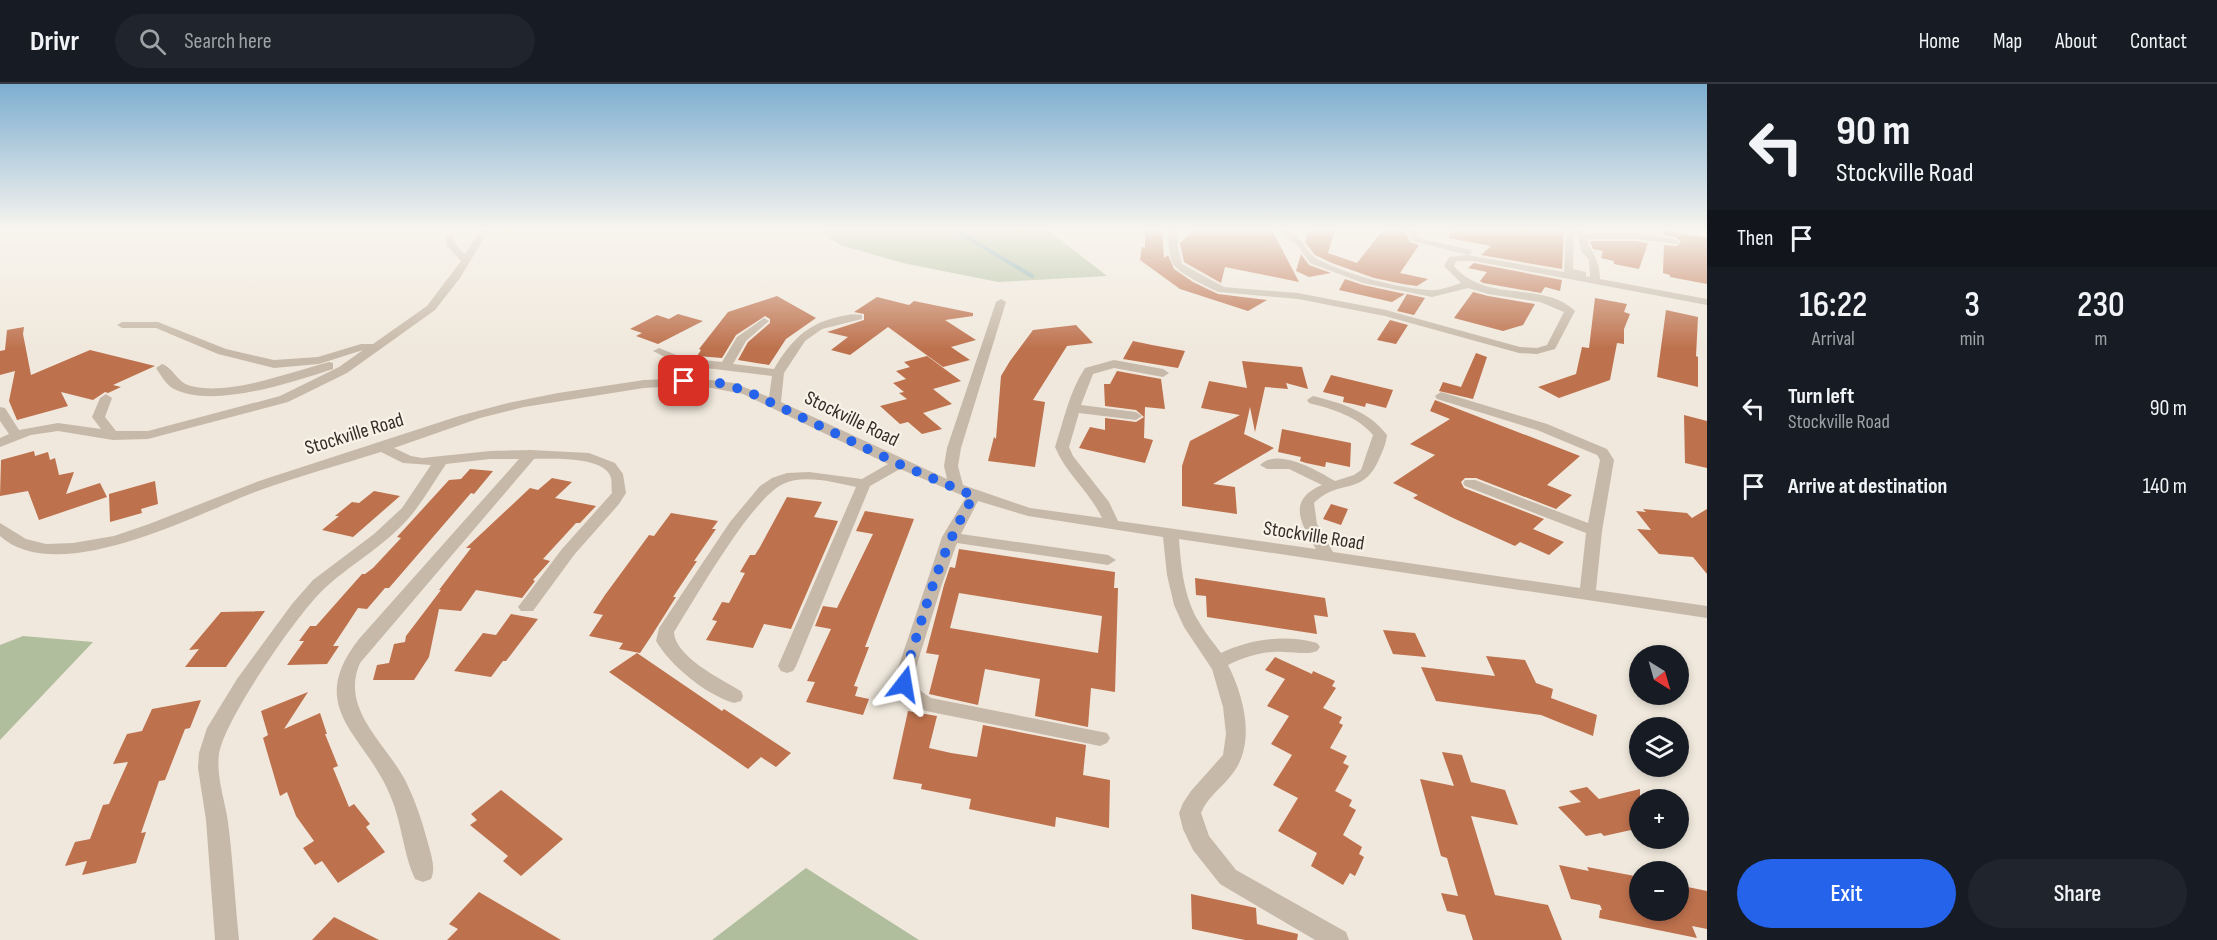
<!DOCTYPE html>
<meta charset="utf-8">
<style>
:root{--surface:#171b24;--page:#20242c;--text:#f1f3f6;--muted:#9ea1a6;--line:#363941;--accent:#2563eb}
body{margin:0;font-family:"Sofia Sans Condensed",sans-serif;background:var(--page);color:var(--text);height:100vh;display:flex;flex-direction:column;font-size:22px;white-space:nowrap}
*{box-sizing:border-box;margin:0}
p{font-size:20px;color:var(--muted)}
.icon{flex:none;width:33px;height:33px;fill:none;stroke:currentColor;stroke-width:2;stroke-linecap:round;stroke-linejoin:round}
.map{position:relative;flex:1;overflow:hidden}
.drawer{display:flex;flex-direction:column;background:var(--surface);width:510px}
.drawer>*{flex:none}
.hud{background:#171b24;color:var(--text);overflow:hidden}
.needle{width:39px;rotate:143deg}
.buttons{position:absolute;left:1629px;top:561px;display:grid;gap:12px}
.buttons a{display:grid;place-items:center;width:60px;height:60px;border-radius:50%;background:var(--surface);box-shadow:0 3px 9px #0003;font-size:30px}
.pin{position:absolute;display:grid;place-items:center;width:51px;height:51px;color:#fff;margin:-26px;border-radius:12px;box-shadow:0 3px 9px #0006}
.me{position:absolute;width:66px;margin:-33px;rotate:14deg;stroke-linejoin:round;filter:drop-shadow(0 0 4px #0008)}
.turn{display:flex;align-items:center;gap:21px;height:126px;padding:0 30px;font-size:27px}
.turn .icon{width:78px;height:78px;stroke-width:2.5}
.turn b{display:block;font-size:42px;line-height:51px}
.then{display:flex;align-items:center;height:57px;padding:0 30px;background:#0003;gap:12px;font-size:22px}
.eta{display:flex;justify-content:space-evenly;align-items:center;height:102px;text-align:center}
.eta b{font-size:36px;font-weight:600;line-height:42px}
.cta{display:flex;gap:12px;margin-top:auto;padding:12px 30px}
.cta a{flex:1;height:69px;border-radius:36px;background:var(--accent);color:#fff;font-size:24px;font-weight:600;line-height:69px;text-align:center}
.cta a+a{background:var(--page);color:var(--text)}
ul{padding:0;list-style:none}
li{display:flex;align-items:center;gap:18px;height:78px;padding:0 30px}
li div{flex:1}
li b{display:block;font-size:22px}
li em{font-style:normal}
header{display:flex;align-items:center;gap:36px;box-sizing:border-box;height:84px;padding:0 30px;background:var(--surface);border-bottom:2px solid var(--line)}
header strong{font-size:28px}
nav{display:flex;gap:33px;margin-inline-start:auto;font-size:21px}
.search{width:420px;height:54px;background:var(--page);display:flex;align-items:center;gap:15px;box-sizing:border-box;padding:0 21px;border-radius:33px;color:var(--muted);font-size:22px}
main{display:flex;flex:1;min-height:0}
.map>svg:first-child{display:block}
.green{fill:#b0be9d}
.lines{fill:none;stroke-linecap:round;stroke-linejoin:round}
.stream{stroke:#7da6ab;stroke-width:4}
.building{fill:#bd714d;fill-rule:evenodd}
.minor{fill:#c7b9a9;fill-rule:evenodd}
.route{stroke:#2563eb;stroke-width:10;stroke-dasharray:0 18}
.labels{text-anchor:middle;stroke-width:4.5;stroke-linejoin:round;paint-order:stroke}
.street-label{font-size:20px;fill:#352d28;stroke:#f8f2e8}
</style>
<header>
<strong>Drivr</strong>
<div class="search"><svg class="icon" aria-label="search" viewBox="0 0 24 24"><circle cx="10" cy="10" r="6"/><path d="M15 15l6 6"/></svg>Search here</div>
<nav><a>Home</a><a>Map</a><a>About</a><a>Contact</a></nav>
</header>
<main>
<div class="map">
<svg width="1707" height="856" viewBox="0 0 1707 856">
<rect width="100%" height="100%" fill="#f0e8dc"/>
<path class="green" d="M818,146H1048L1107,192L998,198L903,179L840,161Z
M23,552L93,558L0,656V561Z
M806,784L919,856H712Z"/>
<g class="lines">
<path class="stream" d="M955,146L1032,192"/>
</g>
<path class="building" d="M1145,146H1162L1164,174L1168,171L1174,185L1193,198L1218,210L1267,216L1248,227L1180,205L1140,176L1142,163L1145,164Z
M1193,146H1272L1299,198L1225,183L1221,199L1184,178L1180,159Z
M1309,146H1335L1328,169L1357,179L1383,146H1405L1410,158L1419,161L1400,189L1428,195L1417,202L1403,200L1374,194L1332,179L1315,171L1305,158Z
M1450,146H1564L1562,185L1481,171L1491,162L1449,154Z
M1664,146L1707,154V200L1670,193V191L1663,189L1664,161L1677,162L1681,158L1675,153L1664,151Z
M1590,157H1635L1648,159L1639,185L1614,180V177L1601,174L1603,167L1593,165Z
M1301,170L1309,181L1331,189L1309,193L1296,187Z
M1474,179L1562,196L1560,207L1545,203L1541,209L1483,199L1480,197L1487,188L1468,184Z
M1345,195L1363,201L1405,210L1392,218L1339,206Z
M1473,208L1488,212L1535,220L1523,241L1503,247L1454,234Z
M1407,210L1425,214L1414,231L1397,227Z
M777,212L816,234L786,255L769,281L738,276L748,258L770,239V235L765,232L736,251L722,274L697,272L701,266L699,265L728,228Z
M877,213L909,221L914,217L973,229V232L945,236L976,256L951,263L970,276L943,283L888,243L850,271L831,266L848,253L827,248L864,236V230L854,228Z
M1595,214L1627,220L1624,228L1630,230L1624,245V260L1617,259L1610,296L1559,314L1538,303L1576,290L1582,263L1589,264Z
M1666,226L1698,233L1696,272L1698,273V303L1657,293Z
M678,230L703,237L658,260L636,252L642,249L630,245L657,231L669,235Z
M1390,236L1408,241L1396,260L1377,256Z
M1076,241L1093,259L1067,262L1033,316L1045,318L1035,383L988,377L994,353L996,355L1001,292L1010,277L1033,246Z
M24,243L23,250L31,291L90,266L155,282L113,301L121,303L108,309L105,308L93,316L61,308L68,322L17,336L9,317L15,287L0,291V267L5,266L7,246Z
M1133,257L1152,261L1185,267L1178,284L1123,275Z
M1476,269L1487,273L1473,315L1439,307L1443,298L1461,303Z
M927,272L961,297L933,305L952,320L923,329L942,345L922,350L908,338L900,340L880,322L907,315L899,309L904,308L893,299L906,295L896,287L910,283L904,278Z
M1242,277L1302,283L1308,305L1286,299L1288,305L1265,303L1255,348L1250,323L1244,350L1274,364L1213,400L1235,403L1237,430L1182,422V382L1190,357L1240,331L1201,324L1209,297L1247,304Z
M1117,287L1161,295L1165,325L1145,323L1144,354L1153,356L1145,379L1079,364L1090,343L1105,346V334L1136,338L1144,333L1136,326L1105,322L1104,300H1110Z
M1331,291L1393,306L1386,324L1366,319L1365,323L1353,320L1343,318L1344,313L1323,308Z
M1435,316L1580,372L1547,401L1572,411L1556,425L1476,394H1465L1461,398L1464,404L1544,435L1533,445L1564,458L1549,471L1520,458L1515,462L1453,434L1413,414L1418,411L1393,399L1435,371L1410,360L1450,335L1430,327Z
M1684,331L1707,337V384L1685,379Z
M1282,345L1351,359L1350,383L1326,378L1325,383L1306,379L1300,377L1301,373L1278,368Z
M34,367L35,372L48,368L50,376L55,374L59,391L74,388L66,410L100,399L107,413L39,436L28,407L0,412L1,376Z
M470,385L493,387L474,410L471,409L389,504H385L367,525L358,524L333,562H339L327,580L287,581L304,557H299L310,542H316L362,490H365L373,484L401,454L397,453L449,396L461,395Z
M552,394L572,398L555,414L596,422L580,439H576L543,475L550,477L533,496L535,497L522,514L476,506L461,527L439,525L429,573L414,596H373L377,581L389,579L394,560L405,558L406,552L441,506H439L471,464H466L530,404L538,406Z
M155,397L158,420L141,425L142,429L110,438L109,410Z
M374,407L400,412L353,453L322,446L339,432H335L352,418L359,419Z
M787,413L822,418L814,433L838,437L791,545L764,540L753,564L706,556L717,537L712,536L722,518L729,519L745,489L740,488L750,471H755L760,463Z
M1331,420L1348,425L1341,441L1323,435Z
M1643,425L1687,429L1692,434L1707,425V490L1693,473L1659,470L1637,445L1651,446L1636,427L1646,428Z
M865,427L914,435L865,563H869L854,602L858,603L855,612L869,615L863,631L806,618L815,598L807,597L831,545L815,542L823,522L837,524L873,450L856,447Z
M671,429L718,437L712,445H716L694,477H697L673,513H676L652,551L640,569L619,565L623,559L589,552L603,531L593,529L605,511L649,451L654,452Z
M959,465L1115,488L1114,504H1118L1115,608L1091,604L1088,643L1035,632L1040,595L985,585L978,621L929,610L939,571L926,569L944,501L950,483L955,484ZM959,509L1102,532L1098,569L950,544Z
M1195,494L1325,514L1328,533L1314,531L1317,550L1207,533L1206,512L1196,511Z
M265,527L226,583H185L199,565L189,566L221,528Z
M511,530L538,535L506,577H503L491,593L454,587L483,549L496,551Z
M1383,546L1415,549L1426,573L1393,570Z
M637,569L722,627L724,625L791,669L776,683L761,673L748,685L609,588Z
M1486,572L1525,576L1536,599L1553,605L1551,614L1597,631L1593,652L1541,631L1436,617L1421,583L1495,592Z
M1275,573L1312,590L1313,587L1335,597L1332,602L1336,604L1323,624L1342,633L1339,639L1343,641L1330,664L1347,672L1343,679L1349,682L1335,707L1352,716L1349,722L1356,726L1343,751L1362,763L1359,770L1364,773L1355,792L1350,789L1343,801L1311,782L1317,769L1278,747L1298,714L1273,701L1292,671L1271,660L1289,632L1267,622L1285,595L1265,586Z
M308,608L284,645L320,629L327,650H325L338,682L333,684L349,723L354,720L370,740L366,743L385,768L338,799L322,777L315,781L303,764L314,757L296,732L287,708L280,712L263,654L268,651L261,627Z
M201,616L190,644L185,645L165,696L159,697L141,749L146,748L136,779L82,791L87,777L65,782L75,758L90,755L103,721L109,720L128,678L113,680L127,650L142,647L152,625Z
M908,627L937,632L929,664L951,669L977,673L983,641L1086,661L1083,691L1110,696L1109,744L1056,733L1055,743L969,725L971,715L921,705L922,700L893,695Z
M1442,668L1462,671L1471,698L1505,706L1518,741L1471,732L1495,811L1548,821L1562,856H1473L1465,831L1447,827L1441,809L1458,812L1447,774L1441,772L1420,695L1454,702Z
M1587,703L1599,715L1640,705V744L1604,752L1601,749L1586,752L1558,723L1581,718L1569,707Z
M501,706L563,755L521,792L503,777L508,772L470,741L477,736L471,730Z
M1559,781L1589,787L1587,783L1640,793V826H1678V801L1707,807V845L1692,842L1697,854L1599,834L1600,826H1602L1600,821L1571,815Z
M479,808L561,856H447L458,845L449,840Z
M1191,810L1256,824L1257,840L1298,850L1297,856H1245L1192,845Z
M334,833L379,856H312Z"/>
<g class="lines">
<path class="minor" d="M481,146H489L460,194L435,226L347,289L288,318L148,355L113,356L58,347L31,351L0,363V354L9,350L0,337V323L5,324L19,346L58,339L101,345L92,333L100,314L106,310L112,314L105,333L116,347H148L280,312L339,283L363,266L319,280L274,284L218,270L156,244H122L117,241L122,238H158L226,265L274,276L318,273L361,260H373L427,222L461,177L447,162L446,150H452L456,161L465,170Z
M1169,146H1177L1178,164L1182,180L1224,203L1298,209L1386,226L1520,263L1537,264L1547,261L1564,228L1540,218L1488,210L1468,204L1432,213L1363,199L1310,179L1297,161L1277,146C1301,143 1303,168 1319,176C1349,191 1396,204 1430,206C1439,207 1452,202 1461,199L1444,182L1449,173L1468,171L1412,157L1407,146H1415L1419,153L1423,155L1471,166L1473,168L1468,171L1564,188L1566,146H1574L1573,185L1586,188V192L1590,193L1589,176L1581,167L1576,146H1584L1585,149H1635L1674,155L1679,158L1677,160L1635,155H1587C1593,173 1599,173 1600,195L1707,215V221L1474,177H1456L1454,182C1486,220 1543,196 1575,227L1555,265L1537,270L1519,269L1385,232L1298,215L1219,208C1209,204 1178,189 1173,180C1168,170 1168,157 1169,146Z
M1001,215L1006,218L961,364L958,382L963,401L1030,424L1102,434C1090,408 1066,390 1055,363C1064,336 1069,308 1085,284L1114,276L1163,285L1169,289L1163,293L1114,284L1093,290L1081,321L1136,328L1142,332L1136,336L1079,329L1069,363L1073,372L1109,418L1118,437L1316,465C1301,440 1286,416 1322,401L1289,385H1267L1260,381C1278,363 1318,387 1335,397L1354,391L1361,386L1373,351C1357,332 1332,325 1309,319L1307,316L1313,312C1341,319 1369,327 1387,351C1386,360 1383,366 1380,373C1363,414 1341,393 1314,419L1317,440L1333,468L1580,504L1586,449L1465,402L1463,399L1465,396H1475L1588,439L1600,376L1597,371L1537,346L1437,315L1435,312L1441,308L1547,340L1607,365L1614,376L1602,447L1596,506L1707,522V534L1179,455C1181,483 1184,514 1199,538C1205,549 1214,559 1221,569C1250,555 1286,550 1317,559L1320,563L1317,567C1307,571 1295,568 1284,568C1263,567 1247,572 1228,581C1244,612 1256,659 1233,689C1223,703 1207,713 1201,729L1209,752L1236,786L1346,848L1349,856H1315L1220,800L1193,766L1183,745L1179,729L1183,719L1191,707L1223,671L1226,650L1223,623L1212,585L1184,543L1174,521L1167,491L1163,453L1028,432L978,417L961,450L1108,471L1116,476L1108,481L957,459L942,500L913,593C915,604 922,608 931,614L1107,649L1110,654L1107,659L1100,662L926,627L905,614L897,602L895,593L942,453L966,413L900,385L870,402L796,582L793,587L787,589L781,587L778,582L856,403C834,398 803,390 783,400C751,415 695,515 674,548C675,573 721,595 741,607L743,612L741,617L734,619C706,611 670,581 656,557L659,544L730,438L760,402L772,394L787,389L809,388L862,395L888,380L743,310L696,301L644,304L524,323L480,334L394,364L411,372L422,374L490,367L531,366L589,369L615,379L623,390L626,409L619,420L574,471L533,527H521L518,523L521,519L562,465L612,409C611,405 612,398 611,394C605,372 552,375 534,375L360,579C340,624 384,658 404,694C415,715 422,737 428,759C431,771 436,784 431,795L423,798L415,795C403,770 402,738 390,711C365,650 304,625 359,555L519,375H490L446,380C435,396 425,414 413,429C389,459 354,478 326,503C299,527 224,636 219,670C216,693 225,716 228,738C233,777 235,817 239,856H215L206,736L198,684L199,669L207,644L237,595L292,520L313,496L374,450L402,424L431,381L403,379L381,368C339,381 296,393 255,408C195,431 57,504 0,452V439L26,455L46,460L73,459L114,452L149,440L259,397L459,332L508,319L558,309L644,296L696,294L734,299L769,313L772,292L681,281L653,267L659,264L684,274L722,278L737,253L764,234L769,237L746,257L733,280L774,285C790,258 806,240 838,233C846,231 854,229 862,231V235L822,245L805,257L784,289L781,318L947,395L944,382L947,364L996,218Z
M329,278L333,279V285C293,298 214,325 174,305C166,301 161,291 156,284L162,280C174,284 177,299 191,302C230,312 290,288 329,278Z"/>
</g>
<linearGradient id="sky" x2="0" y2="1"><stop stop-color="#7daed0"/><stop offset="0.55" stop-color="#f8f5ef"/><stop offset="1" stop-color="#f8f5ef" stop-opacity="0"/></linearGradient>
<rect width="1707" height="265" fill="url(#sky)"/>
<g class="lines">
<path class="route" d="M684,297L719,299L747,307L899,380L974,412C939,467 924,531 904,593V600"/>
</g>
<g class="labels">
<g class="street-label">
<text transform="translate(852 334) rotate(26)" y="7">Stockville Road</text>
<text transform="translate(354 349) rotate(-17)" y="7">Stockville Road</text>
<text transform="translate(1314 451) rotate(9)" y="7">Stockville Road</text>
</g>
</g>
</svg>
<div class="buttons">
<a><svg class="needle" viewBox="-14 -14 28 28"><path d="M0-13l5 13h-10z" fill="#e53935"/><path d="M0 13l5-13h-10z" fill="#9ea1a6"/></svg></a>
<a><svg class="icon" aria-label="layers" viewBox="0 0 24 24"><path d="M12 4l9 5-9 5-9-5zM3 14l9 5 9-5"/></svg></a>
<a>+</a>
<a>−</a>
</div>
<div class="pin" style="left:684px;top:297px;background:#d93025"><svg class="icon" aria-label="arrive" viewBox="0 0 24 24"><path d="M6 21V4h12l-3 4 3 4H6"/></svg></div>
<svg class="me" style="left:904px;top:600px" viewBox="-20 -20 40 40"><path d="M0-17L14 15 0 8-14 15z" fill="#2563eb" stroke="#fff" stroke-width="4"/></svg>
</div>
<section class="drawer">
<div class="hud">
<div class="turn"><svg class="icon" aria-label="left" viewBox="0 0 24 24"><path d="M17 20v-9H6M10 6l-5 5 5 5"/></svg><div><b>90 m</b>Stockville Road</div></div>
<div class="then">Then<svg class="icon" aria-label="arrive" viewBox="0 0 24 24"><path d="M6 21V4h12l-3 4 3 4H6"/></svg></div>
</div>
<div class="eta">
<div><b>16:22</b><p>Arrival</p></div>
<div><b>3</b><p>min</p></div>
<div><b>230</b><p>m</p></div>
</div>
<ul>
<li><svg class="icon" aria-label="left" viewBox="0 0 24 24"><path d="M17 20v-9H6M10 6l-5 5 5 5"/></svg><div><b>Turn left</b><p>Stockville Road</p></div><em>90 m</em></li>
<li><svg class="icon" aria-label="arrive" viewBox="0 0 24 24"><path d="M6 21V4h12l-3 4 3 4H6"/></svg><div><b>Arrive at destination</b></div><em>140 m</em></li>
</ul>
<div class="cta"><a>Exit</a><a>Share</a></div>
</section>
</main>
